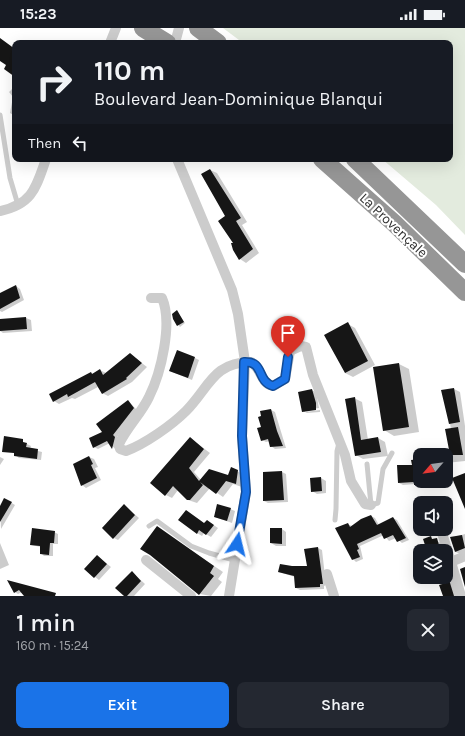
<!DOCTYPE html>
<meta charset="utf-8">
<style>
:root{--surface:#171b24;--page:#242831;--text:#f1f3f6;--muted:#9ea1a6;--accent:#1a73e8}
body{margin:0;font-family:Karla,sans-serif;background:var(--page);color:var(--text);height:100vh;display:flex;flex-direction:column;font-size:15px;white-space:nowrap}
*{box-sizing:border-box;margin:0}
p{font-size:13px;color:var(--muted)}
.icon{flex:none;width:22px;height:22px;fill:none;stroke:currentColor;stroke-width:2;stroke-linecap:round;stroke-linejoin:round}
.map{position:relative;height:568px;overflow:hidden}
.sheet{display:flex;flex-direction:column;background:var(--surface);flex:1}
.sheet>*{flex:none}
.guide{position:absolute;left:12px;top:12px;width:441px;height:122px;border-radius:8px;box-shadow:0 4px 16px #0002;background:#171b24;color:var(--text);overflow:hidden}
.needle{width:26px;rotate:242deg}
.controls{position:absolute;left:413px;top:420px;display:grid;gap:8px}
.controls a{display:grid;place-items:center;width:40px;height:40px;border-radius:8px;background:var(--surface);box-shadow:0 4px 16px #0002;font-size:20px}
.pin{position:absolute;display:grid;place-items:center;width:34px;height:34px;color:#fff;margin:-41px -17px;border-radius:50% 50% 50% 0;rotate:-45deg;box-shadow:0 0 4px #0007}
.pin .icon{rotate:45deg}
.me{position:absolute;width:44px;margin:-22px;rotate:10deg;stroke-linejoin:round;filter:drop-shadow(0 0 3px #0008)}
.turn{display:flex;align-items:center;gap:14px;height:84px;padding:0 16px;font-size:18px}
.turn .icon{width:52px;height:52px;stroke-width:2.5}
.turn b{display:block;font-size:28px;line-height:34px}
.then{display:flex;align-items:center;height:38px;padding:0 16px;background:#0003;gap:8px;font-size:15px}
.round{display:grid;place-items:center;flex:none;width:42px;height:42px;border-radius:8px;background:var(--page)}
.overview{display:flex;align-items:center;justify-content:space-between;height:68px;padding:0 16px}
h1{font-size:24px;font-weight:600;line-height:30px}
.action{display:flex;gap:8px;margin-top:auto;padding:8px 16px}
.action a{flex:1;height:46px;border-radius:8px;background:var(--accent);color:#fff;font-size:16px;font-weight:600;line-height:46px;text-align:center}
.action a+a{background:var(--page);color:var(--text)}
.status{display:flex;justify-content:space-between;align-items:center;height:28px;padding:0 20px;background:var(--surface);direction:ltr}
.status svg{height:11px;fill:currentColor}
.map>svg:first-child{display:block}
.green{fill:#e3ebde}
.shadow{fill:#0003}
.building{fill:#161616}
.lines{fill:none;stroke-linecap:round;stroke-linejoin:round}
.lane{stroke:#ccc;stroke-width:5}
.street{stroke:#ccc;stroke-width:10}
.highway{stroke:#969696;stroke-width:18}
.route-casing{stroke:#114b97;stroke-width:10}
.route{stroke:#1a73e8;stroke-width:7}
.labels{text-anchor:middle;stroke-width:4;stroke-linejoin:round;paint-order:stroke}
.street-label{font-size:14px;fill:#2f2f2f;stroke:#fff}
</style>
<div class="status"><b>15:23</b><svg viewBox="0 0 49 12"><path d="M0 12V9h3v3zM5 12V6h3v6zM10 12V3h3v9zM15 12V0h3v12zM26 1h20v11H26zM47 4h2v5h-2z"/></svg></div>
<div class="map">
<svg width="465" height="568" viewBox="0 0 465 568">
<rect width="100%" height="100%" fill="#fff"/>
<path class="green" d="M223,0H465V207L436,177L382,131H450V15H243Z"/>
<path class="shadow" d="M15,58V88L10,85L13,69L9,64Z
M210,142L217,145L247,194L242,197L259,225L246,235L240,231L226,188L202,147Z
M16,258L20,261L24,272L2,284L0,283V263V266Z
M177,284L185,295L180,299L174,291Z
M26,290L31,292L32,303L3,305L0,303V292Z
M348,296L355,300L375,337L353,349L345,345Z
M130,326L147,339L132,354L108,368L102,365L98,359L75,371L72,370L59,376L54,373L91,345L93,346L100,342L106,345Z
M195,330L199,332L192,352L170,343Z
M399,336L409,341L419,404L394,408L384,402Z
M454,361L460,364L465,398V433L446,435V427H439V424L450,422L451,401L446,373L442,363Z
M311,362L316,364L319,380L305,382V384L320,382V384L307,385L303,383Z
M354,370L362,374L368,412L378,410L385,414L388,428L363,431L356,427Z
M128,373L137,382L117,409L118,412L116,422L110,415L98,421L94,419Z
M271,382L275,384L286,420L275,421L271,418L270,413L266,414L262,412V400Z
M190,410L210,425L194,444L201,452L229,448L237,443L244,447L242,459L233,456L223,469L210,460L197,475L188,472L178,462L172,470L166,467Z
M27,416L31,418L30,421L42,424L41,432L19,430L15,427Z
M0,429L4,431L0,437Z
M89,429L94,431L98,439L95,440L101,452L86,460L82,457Z
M420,432V453H427L428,457L420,459L415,456L403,457L399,455Z
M282,444L286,446L288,474L268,475L264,473Z
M321,450L326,453V465L317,466L312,463Z
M5,471L15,477L1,501L0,479Z
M125,478L139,490L118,512L114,510Z
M230,481L235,483L232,495L215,489Z
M187,483L205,496H212L218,500L211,509L204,505L202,508L197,505Z
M371,488L375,490L379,497L393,490L397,492L409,512L402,515L396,510L389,513L384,507L360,518L363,531L356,534L353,531L347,496L352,498Z
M158,500L223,544L218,551L222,554L211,568L200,566L151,526Z
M282,501L286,504V518H276L271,515Z
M54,504L58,506V516H53V528H44L41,525V519L31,517Z
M465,506V525L460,526L456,524L451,510Z
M437,513L442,516L444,523H428L426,517Z
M0,515L9,537L0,541Z
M318,520L322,522L326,557L324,558V561L300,562L296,560L295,549L279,544L292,539L308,538Z
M97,528L111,539L99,552L85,541Z
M446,530L458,568H444L438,549H446Z
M132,544L145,556L134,568H125Z
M9,554L54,568H26L22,564L18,566L15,564Z"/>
<path class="building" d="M0,10L15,21V49L4,41L6,37L0,33Z
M210,141L241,190L236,193L253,221L239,232L233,222L231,215H233L218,193L225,188L201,146Z
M16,257L20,270L0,281V265Z
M177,282L184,294L177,298L173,291L172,286Z
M26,289L27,301L0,303V291Z
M348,294L368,333L345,345L324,307Z
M177,322L195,329L188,350L169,343Z
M130,325L142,335L126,350L127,351L102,366L95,354L68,369L67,366L53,374L49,366L91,344L92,346L100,341L103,347Z
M399,335L409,399L383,403L373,339Z
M454,360L460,394L449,396L441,362Z
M312,361L316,375V382L302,384L298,364Z
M355,369L361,412L378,409L381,424L355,428L345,371Z
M128,372L134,380L113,407L115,409L112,421L107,413L93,420L89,410L102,404L96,396Z
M271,381L277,403L283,418L270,419L268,411L261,413L257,400L261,399L258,389L261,388L260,383Z
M458,399L463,427H450L445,401Z
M4,408L23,411V414L27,415L26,419L38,421L37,431L14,428V425L2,424Z
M190,409L204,421L189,440L199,453L209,441L228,447L231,439L238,442L236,456L226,453L216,466L200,454L203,457L190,472H187L173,458L165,468L150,455Z
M89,428L93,436L91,437L97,450L81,458L73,436Z
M420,431V457H414V454L398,455L397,437H412L411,432Z
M282,443L284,472L263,473V444Z
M465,445V481L452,450Z
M321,449L322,463L311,464L310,450Z
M4,470L12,474L0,494V478Z
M124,476L135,487L113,511L102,500Z
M217,476L231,480L227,493L214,489Z
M186,482L204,495L207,492L214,497L206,507L199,502L197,506L178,492Z
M371,487L377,497L393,489L406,510L397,514L393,507L384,511L381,505L357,516L359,521L357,522L360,529L352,532L335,500L348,495L350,499L361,491Z
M157,498L214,538L210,545L214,548L199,567L150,527L140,521Z
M32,500L55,503L54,515H50L49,527L40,526V518L30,517Z
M270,500H282V516L270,515Z
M462,507L465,520L455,524L450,509Z
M431,508L432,511L437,510L440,521L427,523L423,511Z
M318,519L323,556H320V559L295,560L294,548L278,544L280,536L292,538H307L304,521Z
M97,527L107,536L94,550L84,541Z
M465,539V559L460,541Z
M132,543L141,553L127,568H124L115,560Z
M446,545H447L454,568H443L439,557L446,555Z
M7,552L56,565L55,568H24L19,562L14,565Z"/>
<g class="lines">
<path class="lane" d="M0,87L10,150L18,177
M367,436L371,477L378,475L383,441L392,425
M335,492L336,481L337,423L339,415
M149,498L157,493L191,518L209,525L234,532"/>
<path class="street" d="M110,15L116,0
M175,15L179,0
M177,131L232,262L238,286L245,334L242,408L246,464L229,568
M0,183C33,176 36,159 46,131
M151,270H162C173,295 161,345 149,369C141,386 127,399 119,416L120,421L126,423C145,416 172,397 186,383C209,360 213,334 251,334C262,341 260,355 273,358L285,351L290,323L301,318L306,319L313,347L345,427L351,453L365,476L371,477
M442,505L451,534
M146,532L191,568
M327,546L334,568
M461,568L451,534L465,528"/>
<path class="highway" d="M143,0L167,15
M198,0L218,15
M322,131L394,195L465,264
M355,131L465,236"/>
</g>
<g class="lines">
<g class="route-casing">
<path id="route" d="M237,516L246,464L242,408L244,334C265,333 256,353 273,358L285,351L288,329"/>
</g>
<use href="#route" class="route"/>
</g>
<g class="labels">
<g class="street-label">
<text transform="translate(394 197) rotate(43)" y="5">La Provençale</text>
</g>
</g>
</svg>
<div class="controls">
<a><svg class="needle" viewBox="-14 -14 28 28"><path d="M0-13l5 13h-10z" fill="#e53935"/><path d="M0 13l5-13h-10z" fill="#9ea1a6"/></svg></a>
<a><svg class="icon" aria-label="sound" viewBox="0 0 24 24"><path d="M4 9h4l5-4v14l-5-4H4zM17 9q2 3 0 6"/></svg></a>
<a><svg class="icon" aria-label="layers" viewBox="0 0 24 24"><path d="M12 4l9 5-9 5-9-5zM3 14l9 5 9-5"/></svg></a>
</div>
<div class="pin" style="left:288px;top:329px;background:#d93025"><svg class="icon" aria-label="arrive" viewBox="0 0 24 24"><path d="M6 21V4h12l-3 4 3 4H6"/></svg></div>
<svg class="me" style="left:237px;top:516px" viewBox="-20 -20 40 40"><path d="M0-17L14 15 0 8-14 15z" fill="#1a73e8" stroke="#fff" stroke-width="4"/></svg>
<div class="guide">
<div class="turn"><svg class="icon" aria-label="right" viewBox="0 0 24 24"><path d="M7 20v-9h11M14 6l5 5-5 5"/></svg><div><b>110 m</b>Boulevard Jean-Dominique Blanqui</div></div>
<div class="then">Then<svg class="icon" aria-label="left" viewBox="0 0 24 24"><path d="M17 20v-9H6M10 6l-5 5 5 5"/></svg></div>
</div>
</div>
<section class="sheet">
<div class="overview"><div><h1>1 min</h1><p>160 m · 15:24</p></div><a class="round"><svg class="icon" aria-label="close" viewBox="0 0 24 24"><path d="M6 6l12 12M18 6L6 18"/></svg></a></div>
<div class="action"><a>Exit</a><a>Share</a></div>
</section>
